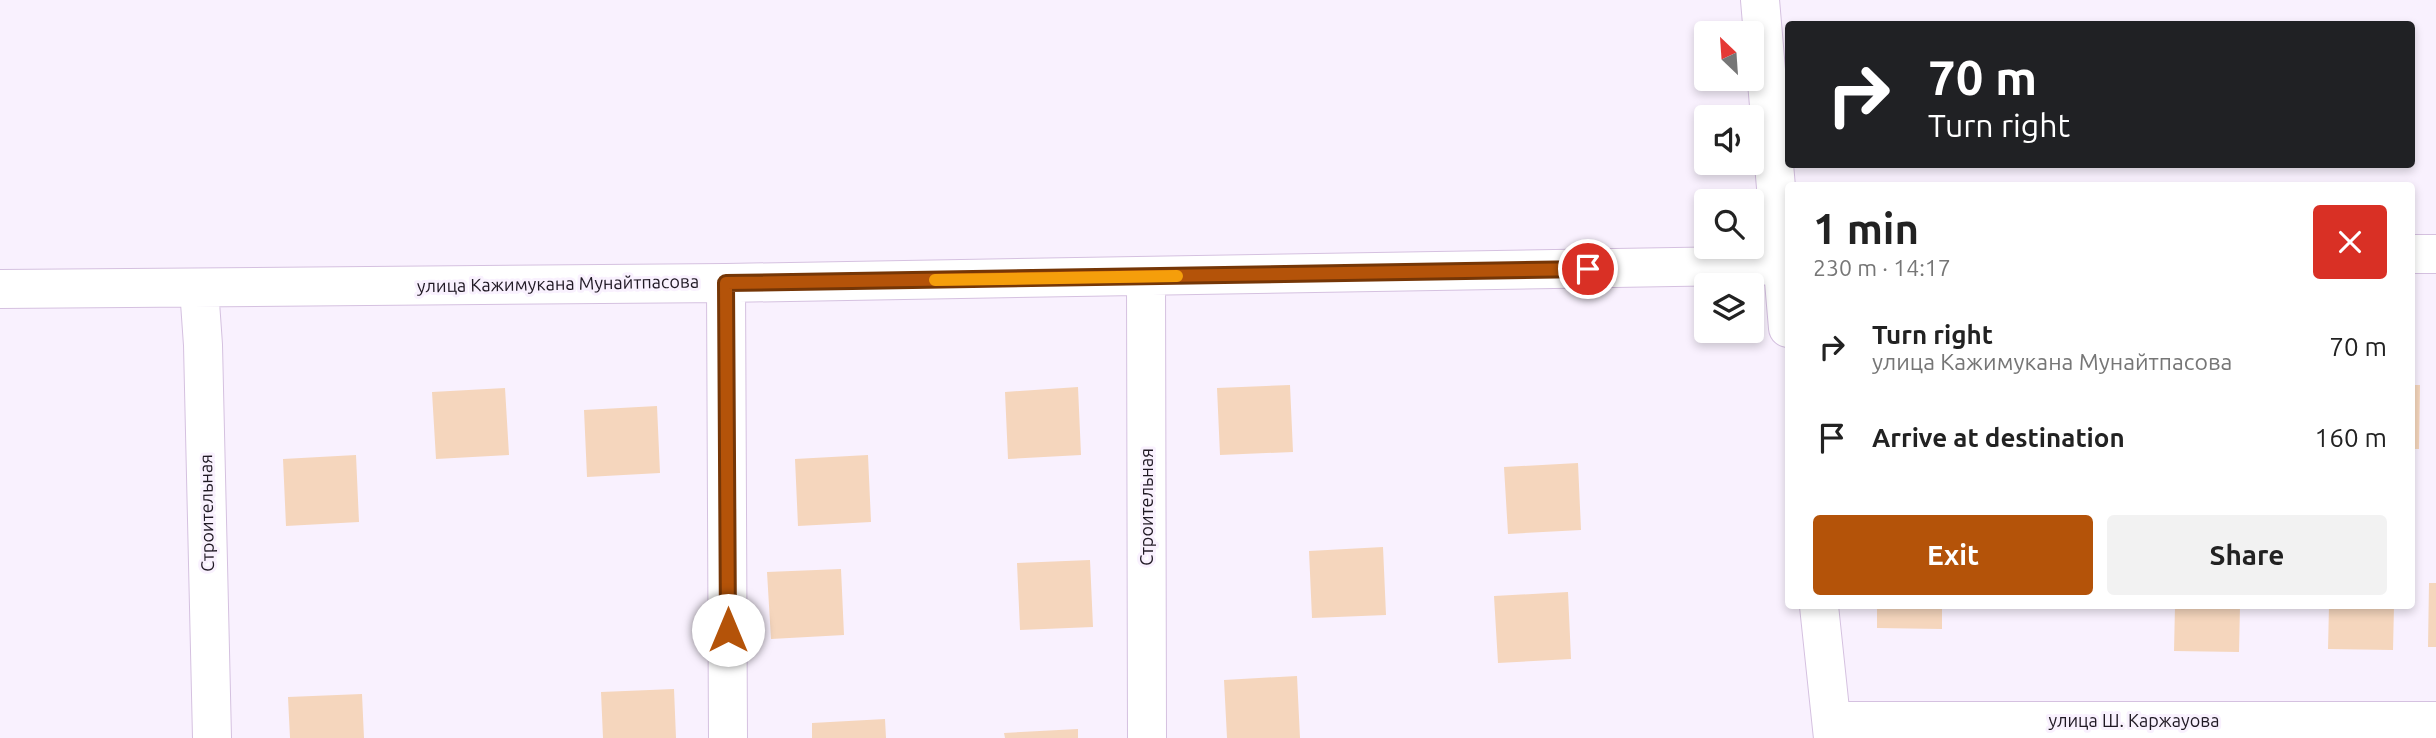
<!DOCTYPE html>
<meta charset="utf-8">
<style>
:root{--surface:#fff;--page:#f2f2f2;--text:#222;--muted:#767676;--accent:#b45309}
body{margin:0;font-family:Ubuntu,sans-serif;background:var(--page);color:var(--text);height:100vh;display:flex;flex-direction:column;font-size:26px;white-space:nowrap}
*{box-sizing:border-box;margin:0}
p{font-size:23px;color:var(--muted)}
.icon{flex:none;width:38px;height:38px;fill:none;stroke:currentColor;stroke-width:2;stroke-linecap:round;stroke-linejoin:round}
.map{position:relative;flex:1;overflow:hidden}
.panel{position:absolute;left:1785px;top:182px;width:630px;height:427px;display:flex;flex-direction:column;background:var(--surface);border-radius:7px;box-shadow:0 4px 10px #0003}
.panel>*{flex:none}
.banner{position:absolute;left:1785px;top:21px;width:630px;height:147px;border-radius:7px;box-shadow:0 4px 10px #0003;background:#202124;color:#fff;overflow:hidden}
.needle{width:46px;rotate:335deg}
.tools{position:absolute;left:1694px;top:21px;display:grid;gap:14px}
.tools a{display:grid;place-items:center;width:70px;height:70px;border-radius:7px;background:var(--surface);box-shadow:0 4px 10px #0003;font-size:35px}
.pin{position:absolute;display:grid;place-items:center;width:60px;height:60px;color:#fff;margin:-30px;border:4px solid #fff;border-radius:50%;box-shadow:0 2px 7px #0007}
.me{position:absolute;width:77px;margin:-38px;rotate:0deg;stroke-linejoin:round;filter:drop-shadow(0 0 5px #0008)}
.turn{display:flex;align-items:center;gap:24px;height:147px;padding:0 28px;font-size:32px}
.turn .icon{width:91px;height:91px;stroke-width:2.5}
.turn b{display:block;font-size:49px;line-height:60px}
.round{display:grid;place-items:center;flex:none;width:74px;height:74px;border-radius:7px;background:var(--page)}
.summary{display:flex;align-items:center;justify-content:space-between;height:119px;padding:0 28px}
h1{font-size:42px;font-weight:700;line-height:52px}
.button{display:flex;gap:14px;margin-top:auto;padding:14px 28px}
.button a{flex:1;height:80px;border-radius:7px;background:var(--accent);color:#fff;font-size:28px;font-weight:700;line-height:80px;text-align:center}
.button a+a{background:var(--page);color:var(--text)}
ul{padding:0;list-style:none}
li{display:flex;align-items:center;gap:21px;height:91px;padding:0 28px}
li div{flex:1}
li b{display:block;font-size:26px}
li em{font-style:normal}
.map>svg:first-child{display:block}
.building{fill:#f5d6bd}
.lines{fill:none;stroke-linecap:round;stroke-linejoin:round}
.minor-casing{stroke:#d5c1e0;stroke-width:40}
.minor{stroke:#fff;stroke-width:38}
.route-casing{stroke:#753606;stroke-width:18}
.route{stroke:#b45309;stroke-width:12}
.slow{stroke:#f59e0b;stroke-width:12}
.labels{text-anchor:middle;stroke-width:6;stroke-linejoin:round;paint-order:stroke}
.street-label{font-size:18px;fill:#1f1823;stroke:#f9f1fe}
</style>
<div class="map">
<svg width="2436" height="738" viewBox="0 0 2436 738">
<rect width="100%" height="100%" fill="#f9f1fe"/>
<path class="building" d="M1290,385L1293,452L1220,455L1217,388Z
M2412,385H2420L2419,449H2412Z
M1078,387L1081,455L1008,459L1005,392Z
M505,388L509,455L436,459L432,392Z
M657,406L660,473L587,477L584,410Z
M356,455L359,522L286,526L283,459Z
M868,455L871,522L798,526L795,459Z
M1578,463L1581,530L1508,534L1504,467Z
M1383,547L1386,615L1312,618L1309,551Z
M1090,560L1093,627L1020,630L1017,563Z
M841,569L844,635L771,639L767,572Z
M2429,583H2436V647H2428Z
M1568,592L1571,659L1498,663L1494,596Z
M1877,606H1942V629L1877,628Z
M2175,606H2240L2239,652L2174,651Z
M2329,606H2394L2393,650L2328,649Z
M1297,676L1300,738H1227L1224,680Z
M674,689L676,738H603L601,692Z
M362,694L364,738H290L288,697Z
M885,719L886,738H812V723Z
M1078,729V738H1005L1004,733Z"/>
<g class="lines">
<g class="minor-casing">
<path id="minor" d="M1760,0L1788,328
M2412,254H2436
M1146,277L1147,738
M726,283L728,738
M199,288L203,345L212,738
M0,289L726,283L1788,265
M1819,606L1833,738
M1832,721H2436"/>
</g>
<use href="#minor" class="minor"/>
</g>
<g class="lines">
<g class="route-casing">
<path id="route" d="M728,630L726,283L1588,269"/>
</g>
<use href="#route" class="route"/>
<path class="slow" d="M935,280L1177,276"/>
</g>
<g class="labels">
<g class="street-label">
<text transform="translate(558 284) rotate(-1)" y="6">улица Кажимукана Мунайтпасова</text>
<text transform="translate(1147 507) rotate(-90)" y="6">Строительная</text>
<text transform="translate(207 513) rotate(-91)" y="6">Строительная</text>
<text x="2134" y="727">улица Ш. Каржауова</text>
</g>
</g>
</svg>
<div class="tools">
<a><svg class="needle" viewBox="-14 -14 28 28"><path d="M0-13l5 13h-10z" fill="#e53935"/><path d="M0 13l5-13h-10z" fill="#767676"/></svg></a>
<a><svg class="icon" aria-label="sound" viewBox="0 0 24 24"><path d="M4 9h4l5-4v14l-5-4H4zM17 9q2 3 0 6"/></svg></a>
<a><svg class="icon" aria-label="search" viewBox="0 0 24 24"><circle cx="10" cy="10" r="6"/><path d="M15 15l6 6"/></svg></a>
<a><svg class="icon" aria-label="layers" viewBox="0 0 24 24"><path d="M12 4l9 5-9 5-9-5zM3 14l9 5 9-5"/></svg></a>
</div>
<div class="pin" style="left:1588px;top:269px;background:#d93025"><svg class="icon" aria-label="arrive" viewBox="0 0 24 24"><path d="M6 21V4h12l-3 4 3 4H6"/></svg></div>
<svg class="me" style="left:728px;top:630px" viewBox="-20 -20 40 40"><circle r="19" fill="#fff"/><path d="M0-13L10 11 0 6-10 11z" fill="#b45309"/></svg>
<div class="banner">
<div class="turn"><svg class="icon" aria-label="right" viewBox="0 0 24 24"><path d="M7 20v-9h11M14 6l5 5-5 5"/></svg><div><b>70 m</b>Turn right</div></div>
</div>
<section class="panel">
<div class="summary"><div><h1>1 min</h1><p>230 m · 14:17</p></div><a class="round" style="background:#d93025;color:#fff"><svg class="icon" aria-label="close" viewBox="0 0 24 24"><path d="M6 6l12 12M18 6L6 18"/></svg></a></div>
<ul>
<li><svg class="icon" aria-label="right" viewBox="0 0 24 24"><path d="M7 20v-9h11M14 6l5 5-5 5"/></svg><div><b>Turn right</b><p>улица Кажимукана Мунайтпасова</p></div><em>70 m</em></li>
<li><svg class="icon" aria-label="arrive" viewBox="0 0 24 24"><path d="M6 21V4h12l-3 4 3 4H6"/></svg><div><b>Arrive at destination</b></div><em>160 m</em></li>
</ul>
<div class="button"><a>Exit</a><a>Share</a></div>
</section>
</div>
